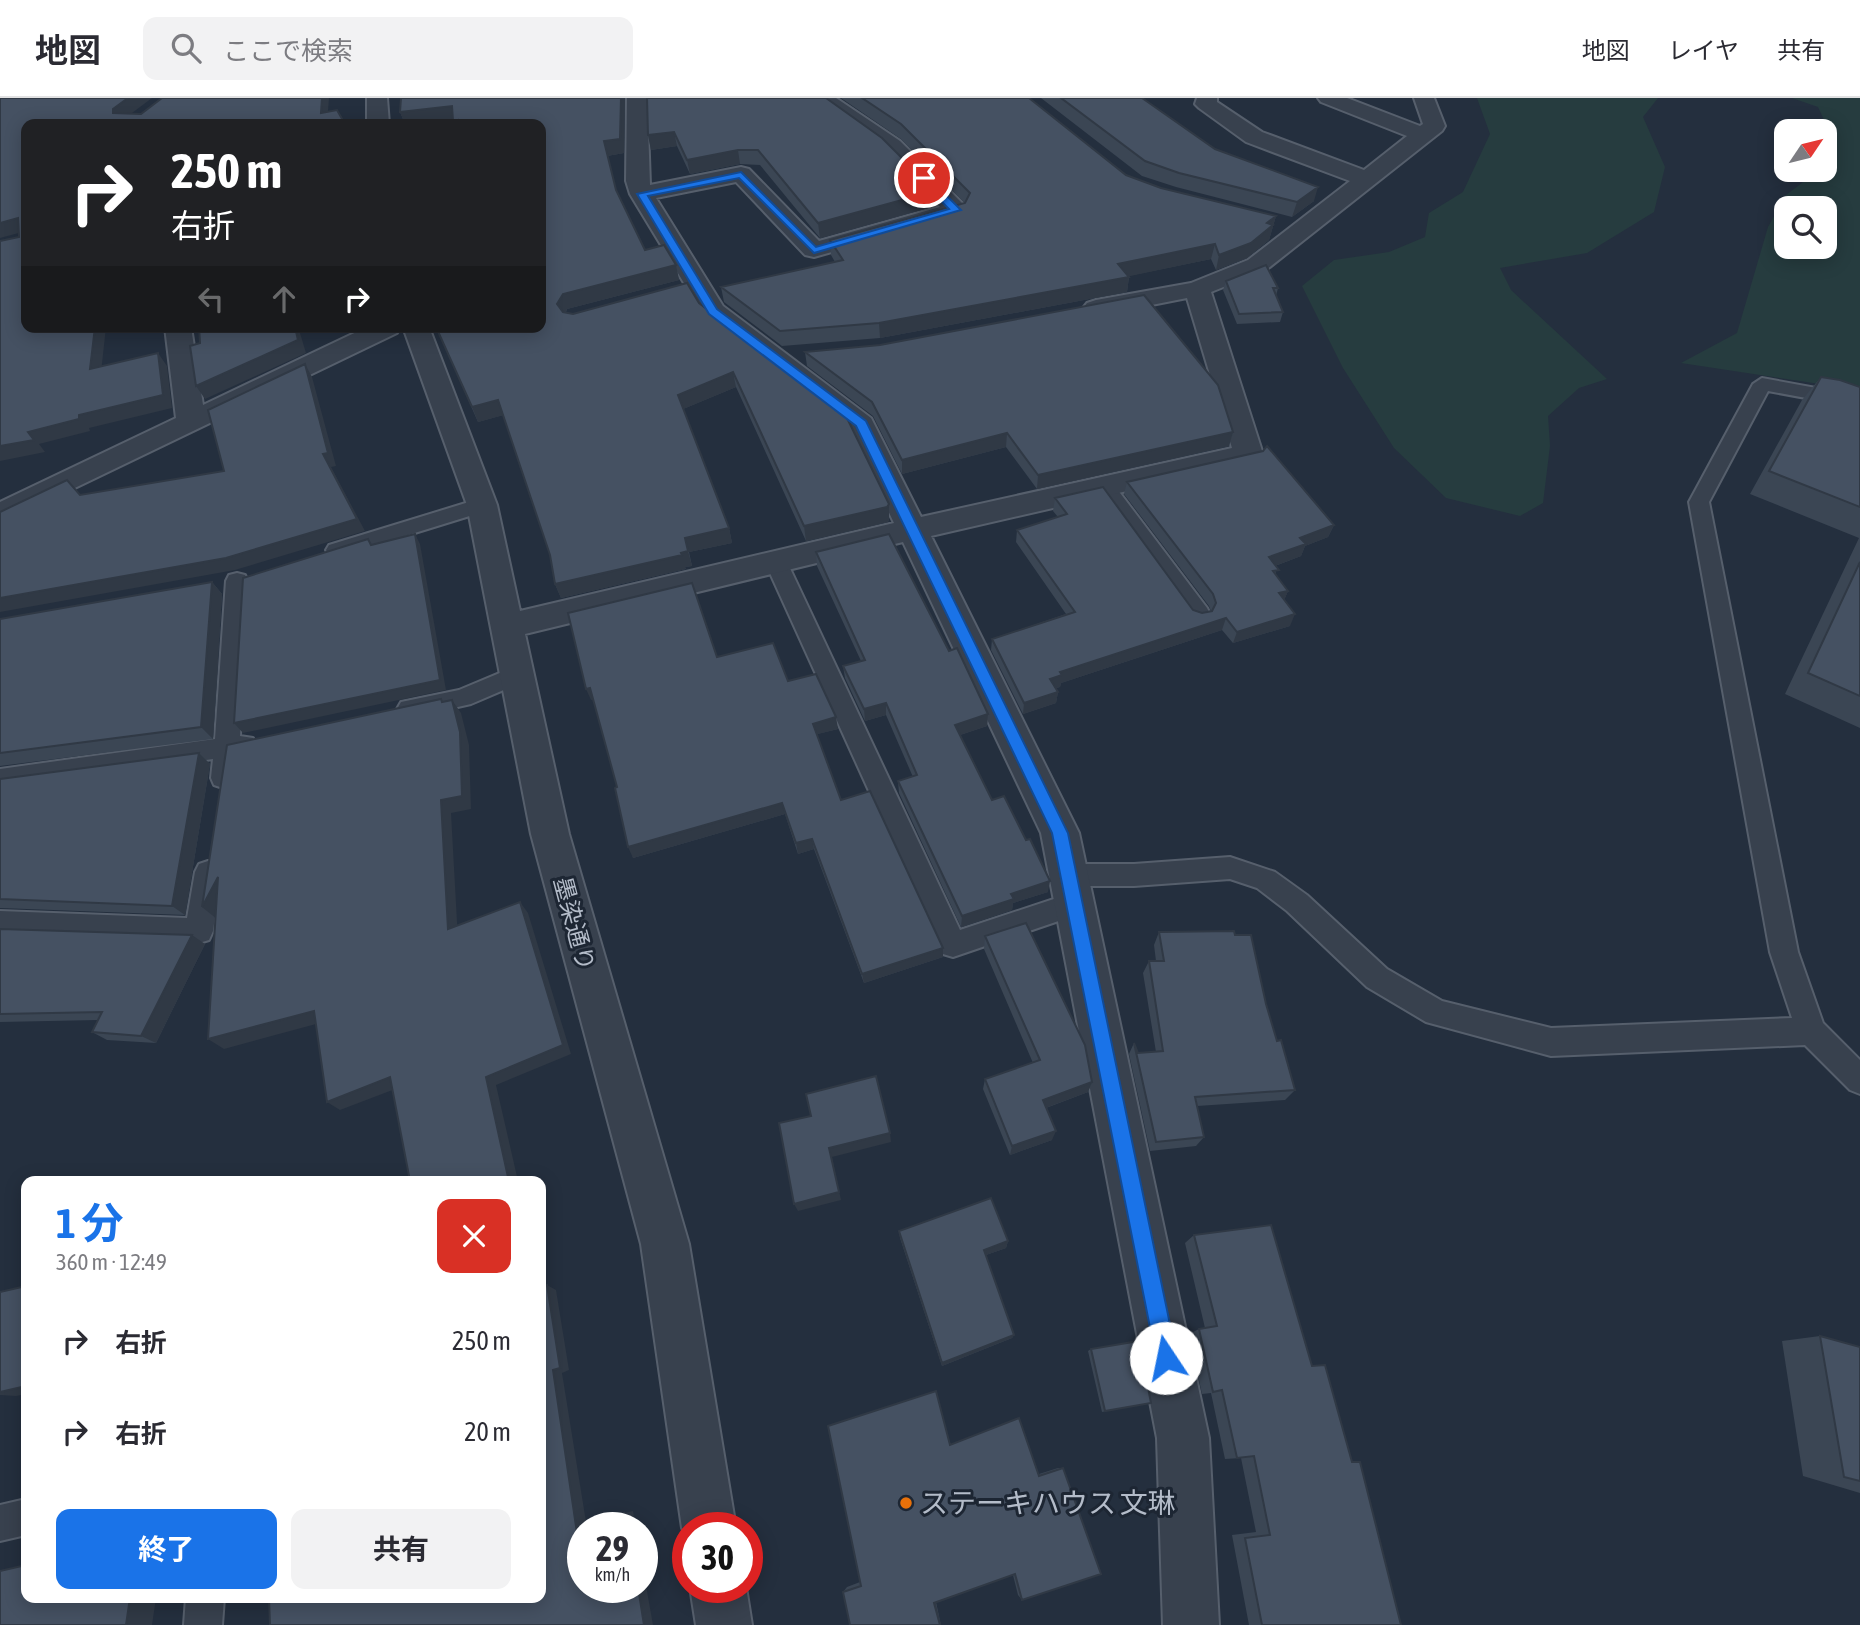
<!DOCTYPE html>
<html lang="ja">
<meta charset="utf-8">
<style>
:root{--surface:#fff;--page:#f2f2f3;--text:#2b2b33;--muted:#7c7c81;--line:#e1e1e2;--accent:#1a73e8}
body{margin:0;font-family:"Asap Condensed","Noto Sans JP",sans-serif;background:var(--page);color:var(--text);height:100vh;display:flex;flex-direction:column;font-size:26px;white-space:nowrap}
*{box-sizing:border-box;margin:0}
p{font-size:23px;color:var(--muted)}
.icon{flex:none;width:38px;height:38px;fill:none;stroke:currentColor;stroke-width:2;stroke-linecap:round;stroke-linejoin:round}
.map{position:relative;flex:1;overflow:hidden}
.side{position:absolute;left:21px;top:1078px;width:525px;height:427px;display:flex;flex-direction:column;background:var(--surface);border-radius:14px;box-shadow:0 4px 18px #0003}
.side>*{flex:none}
.top-card{position:absolute;left:21px;top:21px;width:525px;height:214px;border-radius:14px;box-shadow:0 4px 18px #0003;background:#202124;color:#fff;overflow:hidden}
.needle{width:46px;rotate:55deg}
.buttons{position:absolute;left:1774px;top:21px;display:grid;gap:14px}
.buttons a{display:grid;place-items:center;width:63px;height:63px;border-radius:14px;background:var(--surface);box-shadow:0 4px 18px #0003;font-size:35px}
.speed{position:absolute;left:567px;top:1414px;display:flex;gap:14px;font-size:35px;font-weight:700;text-align:center}
.speed>*{display:grid;place-content:center;width:91px;height:91px;border-radius:50%;background:var(--surface);box-shadow:0 4px 18px #0003;line-height:1}
.speed small{font-size:18px;font-weight:400}
.speed .limit{border:10px solid #d22;background:#fff;color:#111}
.pin{position:absolute;display:grid;place-items:center;width:60px;height:60px;color:#fff;margin:-30px;border:4px solid #fff;border-radius:50%;box-shadow:0 2px 7px #0007}
.me{position:absolute;width:77px;margin:-38px;rotate:349deg;stroke-linejoin:round;filter:drop-shadow(0 0 5px #0008)}
.turn{display:flex;align-items:center;gap:24px;height:147px;padding:0 35px;font-size:32px}
.turn .icon{width:91px;height:91px;stroke-width:2.5}
.turn b{display:block;font-size:49px;line-height:60px}
.lanes{display:flex;align-items:center;height:66px;padding:0 35px;background:#0003;justify-content:center;gap:35px;direction:ltr}
.lanes .off{opacity:.35}
.round{display:grid;place-items:center;flex:none;width:74px;height:74px;border-radius:14px;background:var(--page)}
.summary{display:flex;align-items:center;justify-content:space-between;height:119px;padding:0 35px}
h1{font-size:42px;font-weight:700;line-height:52px;color:var(--accent)}
.cta{display:flex;gap:14px;margin-top:auto;padding:14px 35px}
.cta a{flex:1;height:80px;border-radius:14px;background:var(--accent);color:#fff;font-size:28px;font-weight:700;line-height:80px;text-align:center}
.cta a+a{background:var(--page);color:var(--text)}
ul{padding:0;list-style:none}
li{display:flex;align-items:center;gap:21px;height:91px;padding:0 35px}
li div{flex:1}
li b{display:block;font-size:26px}
li em{font-style:normal}
header{display:flex;align-items:center;gap:42px;box-sizing:border-box;height:98px;padding:0 35px;background:var(--surface);border-bottom:2px solid var(--line)}
header strong{font-size:33px}
nav{display:flex;gap:38px;margin-inline-start:auto;font-size:24px}
.search{width:490px;height:63px;background:var(--page);display:flex;align-items:center;gap:18px;box-sizing:border-box;padding:0 24px;border-radius:14px;color:var(--muted);font-size:26px}
.map>svg:first-child{display:block}
.green{fill:#263c3f;fill-rule:evenodd}
.lines{fill:none;stroke-linecap:round;stroke-linejoin:round}
.lane-casing{stroke:#565f6c;stroke-width:4}
.street-casing{stroke:#565f6c;stroke-width:4}
.lane{fill:#38414e;fill-rule:evenodd}
.street{fill:#38414e;fill-rule:evenodd}
.wall{fill:#3b4654}
.shaded-wall{fill:#303945}
.building{fill:#455162;stroke:#303945;stroke-width:2}
.route{fill:#1a73e8;stroke:#114b97;stroke-width:2}
.food-dot{fill:#e8710a;stroke:#1d2633;stroke-width:2.5}
.labels{text-anchor:middle;stroke-width:6;stroke-linejoin:round;paint-order:stroke}
.street-label{font-size:24px;fill:#b4bcc9;stroke:#1d2633}
.near-poi-label{font-size:28px;fill:#b4bcc9;stroke:#1d2633;text-anchor:start}
</style>
<header>
<strong>地図</strong>
<div class="search"><svg class="icon" aria-label="search" viewBox="0 0 24 24"><circle cx="10" cy="10" r="6"/><path d="M15 15l6 6"/></svg>ここで検索</div>
<nav><a>地図</a><a>レイヤ</a><a>共有</a></nav>
</header>
<div class="map">
<svg width="1860" height="1527" viewBox="0 0 1860 1527">
<rect width="100%" height="100%" fill="#242f3e"/>
<path class="green" d="M1477,0H1658L1643,19L1665,69L1654,114L1587,155L1500,170L1511,192L1607,281L1579,290L1548,318L1550,348L1543,405L1520,418L1446,400L1394,350L1343,270L1302,188L1334,162L1389,154L1425,139L1429,115L1463,94L1490,36Z
M1792,0H1860V292L1681,265L1737,235L1768,129L1786,97L1819,72H1825L1831,37L1818,9ZM1787,110H1825V149H1787Z"/>
<g class="lines">
<g class="lane-casing">
<path id="lane" d="M1762,280L1860,298V310L1768,293L1709,404L1798,854L1823,925L1860,962V996L1850,992L1805,947L1551,958L1426,924L1367,889L1287,813L1257,790L1230,781L1134,788H1069L1060,785L1056,777L1060,769L1069,766H1134L1230,759L1275,774L1307,797L1387,871L1442,903L1551,930L1792,920L1770,854L1689,404L1753,286Z
M1104,381L1111,383L1207,510L1210,516L1207,522L1199,524L1191,522L1094,388L1097,383Z
M482,400L489,402L492,407L489,412L337,459L329,457L326,452L329,447Z
M776,456L784,459L787,464L960,832L1075,794L1085,798L1088,806L1085,814L953,859L943,856L765,464L768,459Z
M237,475L245,477L248,483L240,638L253,640L256,647L253,654L238,658L232,687L223,690L214,687L211,680L213,661L0,691V671L215,641L226,483L229,477Z
M519,567L527,570L531,576L527,582L471,606L409,620L401,618L397,611L401,604L459,592Z
M208,763L217,766L221,774L213,833L209,842L199,845L0,837V813L187,820L195,774L199,766Z
M26,1401V1437L0,1443V1407Z
M186,1500H224L222,1527H184Z"/>
</g>
<g class="street-casing">
<path id="street" d="M367,0H387L389,26H367Z
M627,0H647L650,87L741,69L749,71L819,143L940,109L884,53L812,0H836L900,43L964,107L968,112L964,117L814,159L805,157L736,84L656,100L723,208L871,320L921,419L1232,350L1187,200L1096,218L1087,215L1083,210L1087,205L1096,202L1191,185L1248,162L1350,83L1246,44L1199,10L1195,6L1197,0H1217V4L1262,34L1364,72L1407,38L1321,4L1318,0H1347L1420,28L1423,26L1414,0H1434L1445,28L1442,33L1266,172L1211,194L1263,356L1258,363L931,438L1079,735L1209,1340L1219,1527H1163L1157,1340L1041,735L903,444L525,536L569,736L689,1146L736,1430H688V1444L682,1430L641,1146L531,736L467,407L403,229H429L497,407L520,513L894,425L849,331L704,218L630,96L626,83Z
M165,229H191L203,307L367,229H401L397,235L0,426V404L176,320Z
M690,1489H746L752,1527H696Z"/>
</g>
<use href="#lane" class="lane"/>
<use href="#street" class="street"/>
</g>
<path class="wall" d="M401,0H625L624,55L607,58L616,92L645,152L664,147L676,167L679,182L567,211L566,214L573,216L687,185L699,205L846,318L889,406V421L888,424L806,443L736,289L683,311L729,430L732,445L689,454L692,468L685,469L686,471L561,500L555,486L550,457L503,317L478,324L436,229H541V26H455L454,23L424,26H405L400,14Z
M647,0L935,93V108L820,140L760,67L740,66L690,76L677,48L651,52L648,37Z
M841,0H1029L1126,77L1161,90L1276,118L1269,142L1247,160L1216,172L1211,161L1128,178L1129,179L1127,194L880,240L782,248L724,204L721,189L835,164L831,157L830,142L965,105L901,41Z
M1041,0H1142L1215,51L1314,103L1292,119L1176,89L1142,78Z
M1226,183L1278,190L1276,198L1283,214L1280,224L1237,226L1223,192Z
M805,254L1233,334L1229,348L1037,391L1006,349L902,376L873,318L807,268Z
M1821,279L1860,289V630L1785,596L1859,440L1750,396L1802,302Z
M1127,384L1334,427L1328,439L1305,448L1301,458L1275,468L1276,477L1288,493L1284,502L1290,528L1233,545L1222,532L1061,585L1060,589L1056,590L1058,594L1056,605L1023,616L991,552L992,541L1066,516L1016,444L1017,432L1058,419L1053,413L1055,400L1193,512L1202,515L1211,513L1209,508L1124,396Z
M816,454L949,553L988,616L987,628L960,637L992,702L1048,794L1013,805L1012,812L961,829L899,695L898,683L913,679L886,617L865,623L845,580L843,568L861,563L817,468Z
M212,484L222,496L213,641L0,668V521Z
M717,559L788,583L838,631L817,636L841,702L943,850V859L864,885L814,751L798,756L785,716L633,760L617,689L593,602H591Z
M199,655L210,666L185,817L0,810V681Z
M0,831L205,846L156,945L107,942L92,934L98,922L0,924Z
M1159,834L1235,837L1266,906L1277,943L1295,992L1285,1002L1197,1008L1204,1039L1196,1048L1150,1053L1129,956L1134,945L1138,955L1156,954L1143,875L1149,863H1156L1154,847Z
M985,838L1092,984L1088,994L1046,1010L1052,1042L1010,1057L983,991L985,981L1033,965L984,851Z
M899,1133L1008,1143L1006,1150L986,1157L1014,1237L1012,1240L942,1268L900,1140Z
M1194,1137L1312,1268L1352,1364L1401,1527H1249L1232,1437L1256,1434L1241,1360L1225,1361L1211,1295L1202,1296L1189,1236L1199,1231L1205,1230L1185,1145Z
M1820,1238L1860,1249V1395L1803,1378L1782,1243Z
M1091,1251L1151,1305L1102,1314L1088,1253Z
M950,1347L1039,1376L1058,1370H1063L1022,1502L1018,1497L1013,1477L936,1504L941,1527H850L843,1494L847,1489L860,1484Z"/>
<path class="shaded-wall" d="M128,0H152L120,24L113,15V11Z
M322,0H329L327,26L321,15Z
M621,0H625L624,55L607,58L604,43Z
M452,8L460,26H455L454,23L424,26H405L400,14Z
M674,34L677,48L651,52L648,37Z
M738,52L740,66L690,76L687,62Z
M1318,89L1314,103L1292,119L1297,104Z
M935,93V108L820,140L818,125Z
M1276,118L1269,142L1247,160L1216,172L1219,157Z
M18,120L26,133L0,140V125Z
M1215,146L1211,161L1116,181L1118,166Z
M676,167L679,182L567,211L562,221L557,206L563,196Z
M1129,179L1127,194L880,240L879,225Z
M95,229H106L100,284L90,271Z
M295,229H311V233L300,235L306,255L205,301L196,288Z
M158,255L167,268L172,310L89,330L90,333L39,346L45,354L0,363V348L28,334L79,317Z
M305,266L312,279L336,368L331,369L365,433L235,472L0,514V500L323,356Z
M733,274L736,289L681,312L678,297Z
M498,302L504,317L478,324L472,309Z
M1233,334L1229,348L1037,391L1038,377Z
M1007,335L1006,349L902,376V362Z
M889,406V421L888,424L806,443L804,428Z
M1334,427L1328,439L1305,448L1301,458L1264,472L1269,459L1300,440Z
M729,430L732,445L689,454L685,440Z
M415,436L420,446L446,592L243,635L234,625Z
M688,453L692,468L685,469L686,471L561,500L555,486Z
M212,484L222,496L213,641L201,629Z
M1288,493L1283,505L1279,495Z
M1295,516L1290,528L1233,545L1237,534Z
M1226,520L1222,532L1061,585L1060,589L1048,592L1050,581L1060,574Z
M590,590L595,601L591,602L586,591Z
M1058,594L1056,605L1023,616L1024,605Z
M452,602L461,615L469,647L471,711L451,715L458,842L448,831L441,702Z
M886,605V617L865,623L864,611Z
M988,616L987,628L954,639L955,627Z
M836,619L838,631L814,637L813,626Z
M199,655L210,666L185,817L172,808Z
M782,705L785,716L633,760L628,749Z
M812,741L814,751L798,756L796,745Z
M218,779L217,821L202,809Z
M1050,783L1048,794L1013,805L1012,812L961,829L962,818L1011,796Z
M520,804L528,815L571,956L496,987L518,1083H499L486,979Z
M192,837L205,846L156,945L141,938Z
M943,850V859L864,885L862,876Z
M314,913L327,923L224,951L208,941Z
M390,979L403,988L340,1012L327,1004Z
M1092,984L1088,994L1040,1012L1043,1002Z
M1056,1033L1052,1042L1010,1057L1012,1048Z
M890,1035L891,1044L832,1059L841,1102L798,1113L794,1106L829,1050Z
M1008,1143L1006,1150L983,1158L984,1152Z
M547,1187L556,1192L569,1272L562,1275L587,1430H583V1434L577,1435L553,1272Z
M1014,1237L1012,1240L942,1268V1265Z
M26,1288V1296L16,1298L0,1297V1291Z
M633,1413L636,1430H627L624,1415Z
M642,1465L653,1527H644L638,1489H642Z
M934,1499L941,1527H940L934,1505Z
M130,1500H156L152,1527H126Z"/>
<path class="building" d="M0,0H128L113,11V15L141,16L162,0H322L321,15L337,12L345,26H26V229H95L90,271L158,255L163,297L79,317V321L28,334L34,342L0,348V143L19,139L18,120L0,125Z
M401,0H621L620,41L604,43L616,92L645,152L664,147L676,167L563,196L557,206L563,214L573,216L687,185L699,205L846,318L889,406L887,409L804,428L733,274L678,297L729,430L685,440L688,453L681,455L682,457L555,486L550,457L498,302L472,309L436,229H541V26H459L458,22L453,23L452,8L400,14Z
M647,0H826L882,40L935,93L818,125L758,52H738L687,62L674,34L648,37Z
M862,0H1029L1126,77L1161,90L1276,118L1267,125L1273,127L1251,145L1219,157L1215,146L1118,166L1129,179L879,225L780,233L721,189L843,162L830,142L965,105L970,95L901,26Z
M1061,0H1142L1215,51L1318,89L1297,104L1179,75L1145,63Z
M1266,167L1278,190H1273L1283,214L1239,216L1226,183Z
M1144,197L1218,287L1233,334L1038,377L1007,335L902,362L872,304L805,254L880,247Z
M199,229H295L298,242L196,288L190,248L200,245Z
M305,266L328,355L323,356L357,421L226,460L0,500V414L67,382L80,397L224,373L208,312Z
M1821,279L1840,282L1860,289V409L1769,373Z
M1267,348L1334,427L1300,440L1306,446L1269,459L1279,472L1273,473L1288,493L1279,495L1295,516L1237,534L1226,520L1060,574L1062,577L1050,581L1058,594L1024,605L992,541L1075,514L1017,432L1067,416L1055,400L1103,389L1193,512L1202,515L1212,513L1216,505L1213,496L1127,384L1263,353Z
M415,436L440,582L234,625L243,480L368,441L371,447Z
M889,436L949,553L957,550L988,616L955,627L992,702L1004,698L1026,742L1030,741L1050,783L1011,796L1014,801L962,818L898,683L917,677L886,605L864,611L843,568L865,562L816,454Z
M1860,464V598L1808,575Z
M212,484L201,629L0,655V521Z
M692,485L717,559L773,545L788,583L816,576L836,619L813,626L841,702L870,693L943,850L862,876L812,741L796,745L782,705L628,749L615,690L617,689L590,590L586,591L568,515Z
M441,601L442,604L452,602L460,634L462,698L441,702L448,831L520,804L563,947L486,979L508,1079L499,1083H410L390,979L327,1004L314,913L208,941L218,779L202,809L227,647Z
M199,655L172,808L0,801V681Z
M1026,825L1085,947L1092,984L1043,1002L1056,1033L1012,1048L985,981L1040,962L985,838Z
M0,831L192,837L141,938L92,934L102,914L0,916Z
M1234,833L1235,837H1251L1266,906L1277,943L1281,942L1295,992L1195,999L1204,1039L1156,1044L1134,945L1138,955L1163,953L1149,863H1164L1159,834Z
M876,978L890,1035L829,1050L839,1094L794,1106L779,1025L811,1018L806,996Z
M991,1100L1008,1143L984,1152L1014,1237L942,1265L899,1133Z
M1271,1127L1312,1268L1325,1267L1352,1364H1360L1401,1527H1262L1245,1440L1270,1437L1254,1358L1237,1360L1222,1292L1213,1294L1199,1231L1217,1228L1194,1137Z
M547,1187L560,1270L553,1272L577,1435L583,1432V1489H638L644,1527H270L269,1500H541V1189Z
M26,1188V1288L0,1294V1194Z
M1820,1238L1860,1249V1383L1844,1379Z
M1139,1243L1151,1305L1105,1313L1091,1251Z
M936,1293L950,1347L1019,1320L1039,1378L1063,1370L1101,1476L1022,1502L1015,1476L934,1505L940,1527H850L843,1494L861,1488L828,1328Z
M624,1415L627,1430H589Z
M26,1467V1500H130L126,1527H0V1473Z"/>
<path class="route" d="M741,74L816,149L949,111L920,82V78H927L961,112L814,155L739,80L648,98L717,211L866,323L1068,735L1177,1260L1174,1267L1166,1270L1159,1267L1156,1260L1052,735L856,328L709,216L637,96Z"/>
<circle class="food-dot" cx="906" cy="1405" r="7"/>
<g class="labels">
<g class="street-label">
<text transform="translate(574 826) rotate(75)" y="8">墨染通り</text>
</g>
<g class="near-poi-label">
<text x="920" y="1415">ステーキハウス 文琳</text>
</g>
</g>
</svg>
<div class="buttons">
<a><svg class="needle" viewBox="-14 -14 28 28"><path d="M0-13l5 13h-10z" fill="#e53935"/><path d="M0 13l5-13h-10z" fill="#7c7c81"/></svg></a>
<a><svg class="icon" aria-label="search" viewBox="0 0 24 24"><circle cx="10" cy="10" r="6"/><path d="M15 15l6 6"/></svg></a>
</div>
<div class="speed"><div>29<small>km/h</small></div><div class="limit">30</div></div>
<div class="pin" style="left:924px;top:80px;background:#d93025"><svg class="icon" aria-label="arrive" viewBox="0 0 24 24"><path d="M6 21V4h12l-3 4 3 4H6"/></svg></div>
<svg class="me" style="left:1166px;top:1260px" viewBox="-20 -20 40 40"><circle r="19" fill="#fff"/><path d="M0-13L10 11 0 6-10 11z" fill="#1a73e8"/></svg>
<div class="top-card">
<div class="turn"><svg class="icon" aria-label="right" viewBox="0 0 24 24"><path d="M7 20v-9h11M14 6l5 5-5 5"/></svg><div><b>250 m</b>右折</div></div>
<div class="lanes"><svg class="icon off" aria-label="left" viewBox="0 0 24 24"><path d="M17 20v-9H6M10 6l-5 5 5 5"/></svg><svg class="icon off" aria-label="ahead" viewBox="0 0 24 24"><path d="M12 20V5M6 11l6-6 6 6"/></svg><svg class="icon" aria-label="right" viewBox="0 0 24 24"><path d="M7 20v-9h11M14 6l5 5-5 5"/></svg></div>
</div>
<section class="side">
<div class="summary"><div><h1>1 分</h1><p>360 m · 12:49</p></div><a class="round" style="background:#d93025;color:#fff"><svg class="icon" aria-label="close" viewBox="0 0 24 24"><path d="M6 6l12 12M18 6L6 18"/></svg></a></div>
<ul>
<li><svg class="icon" aria-label="right" viewBox="0 0 24 24"><path d="M7 20v-9h11M14 6l5 5-5 5"/></svg><div><b>右折</b></div><em>250 m</em></li>
<li><svg class="icon" aria-label="right" viewBox="0 0 24 24"><path d="M7 20v-9h11M14 6l5 5-5 5"/></svg><div><b>右折</b></div><em>20 m</em></li>
</ul>
<div class="cta"><a>終了</a><a>共有</a></div>
</section>
</div>
